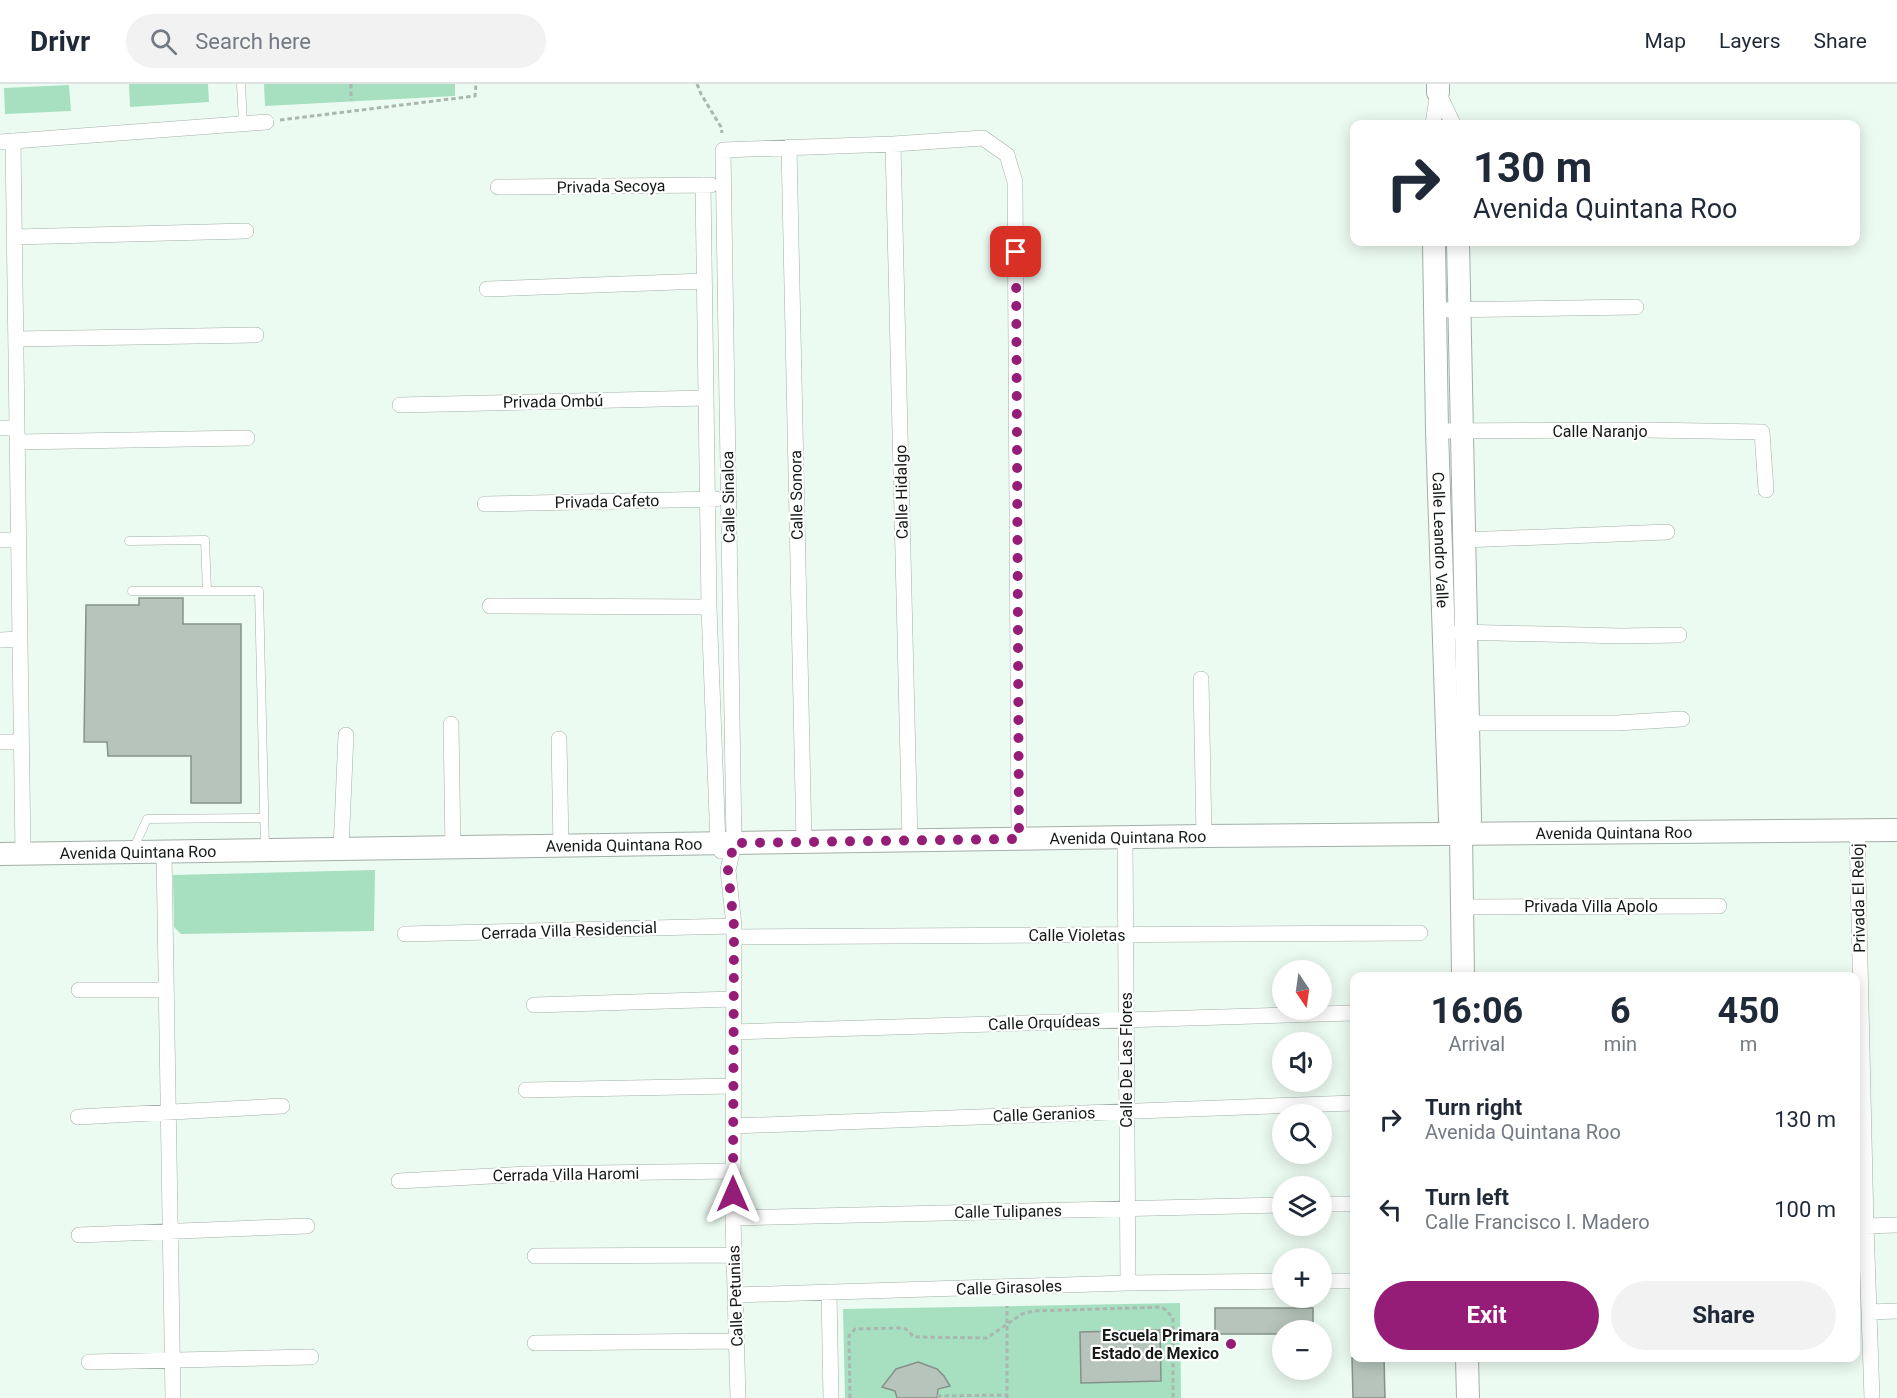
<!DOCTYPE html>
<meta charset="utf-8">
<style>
:root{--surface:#fff;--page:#f2f2f3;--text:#1f2937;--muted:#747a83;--line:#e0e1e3;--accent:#951c77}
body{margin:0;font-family:Roboto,sans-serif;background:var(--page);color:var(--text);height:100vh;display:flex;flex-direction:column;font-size:22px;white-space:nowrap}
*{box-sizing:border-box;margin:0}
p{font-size:20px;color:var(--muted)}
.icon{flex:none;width:33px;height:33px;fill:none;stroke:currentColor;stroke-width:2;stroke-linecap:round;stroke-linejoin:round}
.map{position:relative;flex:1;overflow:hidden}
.details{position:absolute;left:1350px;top:888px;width:510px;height:390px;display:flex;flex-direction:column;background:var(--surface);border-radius:12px;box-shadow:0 3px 15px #0003}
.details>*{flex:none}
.banner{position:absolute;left:1350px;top:36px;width:510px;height:126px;border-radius:12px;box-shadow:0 3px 15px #0003;background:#fff;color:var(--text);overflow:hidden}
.needle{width:39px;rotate:167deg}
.fabs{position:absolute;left:1272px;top:876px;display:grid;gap:12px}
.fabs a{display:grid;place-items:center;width:60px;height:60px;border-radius:50%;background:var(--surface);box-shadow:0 3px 15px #0003;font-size:30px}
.pin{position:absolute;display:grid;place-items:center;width:51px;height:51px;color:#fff;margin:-26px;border-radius:12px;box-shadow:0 3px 9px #0006}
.me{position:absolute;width:66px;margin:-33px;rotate:0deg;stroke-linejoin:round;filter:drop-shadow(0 0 4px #0008)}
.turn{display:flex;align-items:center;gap:21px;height:126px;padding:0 24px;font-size:27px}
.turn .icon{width:78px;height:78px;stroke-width:2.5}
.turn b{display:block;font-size:42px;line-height:51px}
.eta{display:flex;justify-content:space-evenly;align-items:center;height:102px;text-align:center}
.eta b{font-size:36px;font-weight:700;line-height:42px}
.cta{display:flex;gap:12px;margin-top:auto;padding:12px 24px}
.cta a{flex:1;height:69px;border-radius:36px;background:var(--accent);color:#fff;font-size:24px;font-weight:700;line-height:69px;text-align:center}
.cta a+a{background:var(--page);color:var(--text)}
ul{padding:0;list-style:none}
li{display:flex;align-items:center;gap:18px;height:90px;padding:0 24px}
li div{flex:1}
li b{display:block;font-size:22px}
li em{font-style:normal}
header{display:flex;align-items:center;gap:36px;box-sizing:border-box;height:84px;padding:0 30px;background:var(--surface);border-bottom:2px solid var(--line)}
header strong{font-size:28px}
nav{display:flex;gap:33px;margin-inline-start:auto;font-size:21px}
.search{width:420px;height:54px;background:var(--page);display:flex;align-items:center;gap:15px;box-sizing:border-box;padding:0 21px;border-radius:33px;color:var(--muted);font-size:22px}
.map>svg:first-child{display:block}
.green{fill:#a6e0c1}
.building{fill:#b6c4bc;stroke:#85928a;stroke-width:1.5}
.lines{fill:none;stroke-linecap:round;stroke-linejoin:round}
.lane-casing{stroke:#a2afa8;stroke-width:9}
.street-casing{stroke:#a2afa8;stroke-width:16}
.secondary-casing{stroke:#a2afa8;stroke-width:24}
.path{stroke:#aab6af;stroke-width:3;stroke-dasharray:4.5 3;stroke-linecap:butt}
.lane{stroke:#fff;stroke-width:8}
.street{stroke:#fff;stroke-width:15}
.secondary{stroke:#fff;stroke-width:22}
.route{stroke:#951c77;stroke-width:10;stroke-dasharray:0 18}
.poi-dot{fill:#951c77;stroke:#fff;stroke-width:2}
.labels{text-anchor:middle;stroke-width:4.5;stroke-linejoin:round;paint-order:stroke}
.street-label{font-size:16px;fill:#151a17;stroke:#fff}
.poi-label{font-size:16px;font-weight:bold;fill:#151a17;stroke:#fff;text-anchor:end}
</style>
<header>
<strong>Drivr</strong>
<div class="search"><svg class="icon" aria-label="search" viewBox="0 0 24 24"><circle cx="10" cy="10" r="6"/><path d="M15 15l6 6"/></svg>Search here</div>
<nav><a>Map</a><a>Layers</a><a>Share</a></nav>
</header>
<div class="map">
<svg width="1897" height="1314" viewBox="0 0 1897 1314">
<rect width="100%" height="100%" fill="#ecfbf2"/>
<path class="green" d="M129,0H208L209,18L130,23Z
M264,0H455V12L265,22Z
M69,1L71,27L5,30L4,4Z
M375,786L374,847L181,850L174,843L173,791Z
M1180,1219L1181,1314H845L843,1225Z"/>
<path class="building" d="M139,514H183V540H241V719H191V672H108L107,658H84L86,521H139Z
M1215,1224H1313V1246H1282V1250H1215Z
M1160,1246L1161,1297L1081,1299L1080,1248Z
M1352,1274H1384L1385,1314H1353Z
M918,1278L937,1285L944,1292L950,1302L938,1305L937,1314H897L895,1307L882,1303L896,1285Z"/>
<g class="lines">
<g class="lane-casing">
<path id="lane" d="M241,0L243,39
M129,457L205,456L207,507
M132,507H259L265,765
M133,766L147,735L264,734"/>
</g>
<g class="street-casing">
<path id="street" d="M1438,8L1453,40
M1433,40L1438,8
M13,57L23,770
M0,58L266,38
M893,60L910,757
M789,63L804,758
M703,101L709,523L718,760L721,767
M498,103L711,101
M14,153L246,147
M487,205L704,197
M1436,226L1636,223
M16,255L256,251
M400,321L706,314
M0,344H17
M1437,347L1646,346L1762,348L1766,406
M17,358L247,354
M485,420L716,415
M0,456H19
M1464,456L1667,448
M490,522L709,523
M1459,548L1621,552L1679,551
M0,556L20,555
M1201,595L1204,752
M1468,639H1617L1682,635
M451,640L453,764
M559,655L561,762
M0,658H21
M1857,746L1866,1142L1872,1314
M1125,753L1128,1199
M341,765L346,651
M164,768L173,1314
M1462,823L1719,822
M405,850L734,842
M734,853L1420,849
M79,906H166
M534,921L733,915
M733,948L1354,929
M526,1006L733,1002
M78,1033L282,1022
M733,1042L1354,1019
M399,1097L528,1090L733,1087
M1322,1120H1354
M733,1134L1282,1121
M1866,1142L1897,1141
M79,1151L307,1142
M535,1172L734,1171
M1322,1197H1354
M829,1208L831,1314
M735,1211L1128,1199L1282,1197
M1869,1228L1897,1227
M535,1259L736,1257
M89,1278L311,1273
M738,1314L733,1134L734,842L728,786L734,759L723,66L893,60L983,54L1007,71L1015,98L1019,755"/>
</g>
<g class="secondary-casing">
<g id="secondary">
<path d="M1438,8V0"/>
<path id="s1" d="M1434,158L1437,347L1450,736L1461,750"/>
<path d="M1458,158L1470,736L1461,750L1463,892"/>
<path id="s2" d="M0,770L1204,752L1897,746"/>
<path d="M1467,1274L1468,1314"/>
</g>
</g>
<path class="path" d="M351,0V16
M697,0L701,10L721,43L722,49
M280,36L475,12L476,0
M937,1312L1007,1311
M850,1314L849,1252L855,1245L900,1244L906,1245L914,1253L987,1254L1022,1230L1034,1227L1161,1223L1166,1226L1173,1234V1314
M1007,1314V1222"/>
<use href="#lane" class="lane"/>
<use href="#street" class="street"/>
<use href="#secondary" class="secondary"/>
</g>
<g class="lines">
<path class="route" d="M733,1110L734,842L728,786L734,759L1019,755L1016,168"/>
</g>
<circle class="poi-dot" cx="1231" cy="1260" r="6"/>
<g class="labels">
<g class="street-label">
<text transform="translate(611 102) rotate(-1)" y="6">Privada Secoya</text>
<text transform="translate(553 317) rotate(-1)" y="6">Privada Ombú</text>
<text x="1600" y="353">Calle Naranjo</text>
<text transform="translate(901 408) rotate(-91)" y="6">Calle Hidalgo</text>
<text transform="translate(796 411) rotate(-91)" y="6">Calle Sonora</text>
<text transform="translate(728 413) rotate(-91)" y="6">Calle Sinaloa</text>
<text transform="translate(607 417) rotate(-1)" y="6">Privada Cafeto</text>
<text dy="6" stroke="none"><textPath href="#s1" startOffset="298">Calle Leandro Valle</textPath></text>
<text dy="6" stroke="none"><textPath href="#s2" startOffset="1614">Avenida Quintana Roo</textPath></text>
<text dy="6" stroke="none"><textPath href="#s2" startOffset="1128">Avenida Quintana Roo</textPath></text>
<text dy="6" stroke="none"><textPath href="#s2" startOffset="624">Avenida Quintana Roo</textPath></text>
<text dy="6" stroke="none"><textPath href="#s2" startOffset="138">Avenida Quintana Roo</textPath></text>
<text transform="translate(1858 814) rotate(-91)" y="6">Privada El Reloj</text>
<text x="1591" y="828">Privada Villa Apolo</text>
<text transform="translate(569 846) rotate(-2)" y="6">Cerrada Villa Residencial</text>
<text x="1077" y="857">Calle Violetas</text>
<text transform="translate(1044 938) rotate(-2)" y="6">Calle Orquídeas</text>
<text transform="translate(1126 976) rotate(-90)" y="6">Calle De Las Flores</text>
<text transform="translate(1044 1030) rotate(-2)" y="6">Calle Geranios</text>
<text transform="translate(566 1090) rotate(-1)" y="6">Cerrada Villa Haromi</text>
<text transform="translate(1008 1127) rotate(-1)" y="6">Calle Tulipanes</text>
<text transform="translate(1009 1203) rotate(-2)" y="6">Calle Girasoles</text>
<text transform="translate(735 1212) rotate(-92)" y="6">Calle Petunias</text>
</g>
<g class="poi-label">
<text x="1219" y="1257">Escuela Primara<tspan x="1219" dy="18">Estado de Mexico</tspan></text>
</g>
</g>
</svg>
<div class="fabs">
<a><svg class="needle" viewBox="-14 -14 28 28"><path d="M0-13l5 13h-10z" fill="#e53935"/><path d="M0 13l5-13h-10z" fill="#747a83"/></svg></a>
<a><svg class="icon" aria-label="sound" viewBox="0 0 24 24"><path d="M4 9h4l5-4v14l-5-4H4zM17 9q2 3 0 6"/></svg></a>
<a><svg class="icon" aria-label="search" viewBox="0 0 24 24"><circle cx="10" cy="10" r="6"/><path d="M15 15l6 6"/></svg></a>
<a><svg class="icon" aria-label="layers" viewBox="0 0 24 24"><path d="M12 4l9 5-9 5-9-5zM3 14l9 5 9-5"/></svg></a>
<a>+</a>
<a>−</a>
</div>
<div class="pin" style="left:1016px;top:168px;background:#d93025"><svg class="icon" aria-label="arrive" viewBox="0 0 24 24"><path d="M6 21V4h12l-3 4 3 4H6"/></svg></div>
<svg class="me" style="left:733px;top:1110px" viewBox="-20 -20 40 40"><path d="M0-17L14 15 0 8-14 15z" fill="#951c77" stroke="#fff" stroke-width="4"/></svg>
<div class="banner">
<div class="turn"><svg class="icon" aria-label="right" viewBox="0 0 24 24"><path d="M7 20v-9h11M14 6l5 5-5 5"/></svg><div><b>130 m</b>Avenida Quintana Roo</div></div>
</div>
<section class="details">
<div class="eta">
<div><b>16:06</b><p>Arrival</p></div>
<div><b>6</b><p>min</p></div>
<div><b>450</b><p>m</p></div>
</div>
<ul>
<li><svg class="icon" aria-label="right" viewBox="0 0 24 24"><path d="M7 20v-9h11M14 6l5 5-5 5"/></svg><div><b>Turn right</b><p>Avenida Quintana Roo</p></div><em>130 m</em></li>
<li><svg class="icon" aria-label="left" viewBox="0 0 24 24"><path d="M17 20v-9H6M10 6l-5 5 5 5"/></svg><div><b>Turn left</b><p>Calle Francisco I. Madero</p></div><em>100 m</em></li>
</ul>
<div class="cta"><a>Exit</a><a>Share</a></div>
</section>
</div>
